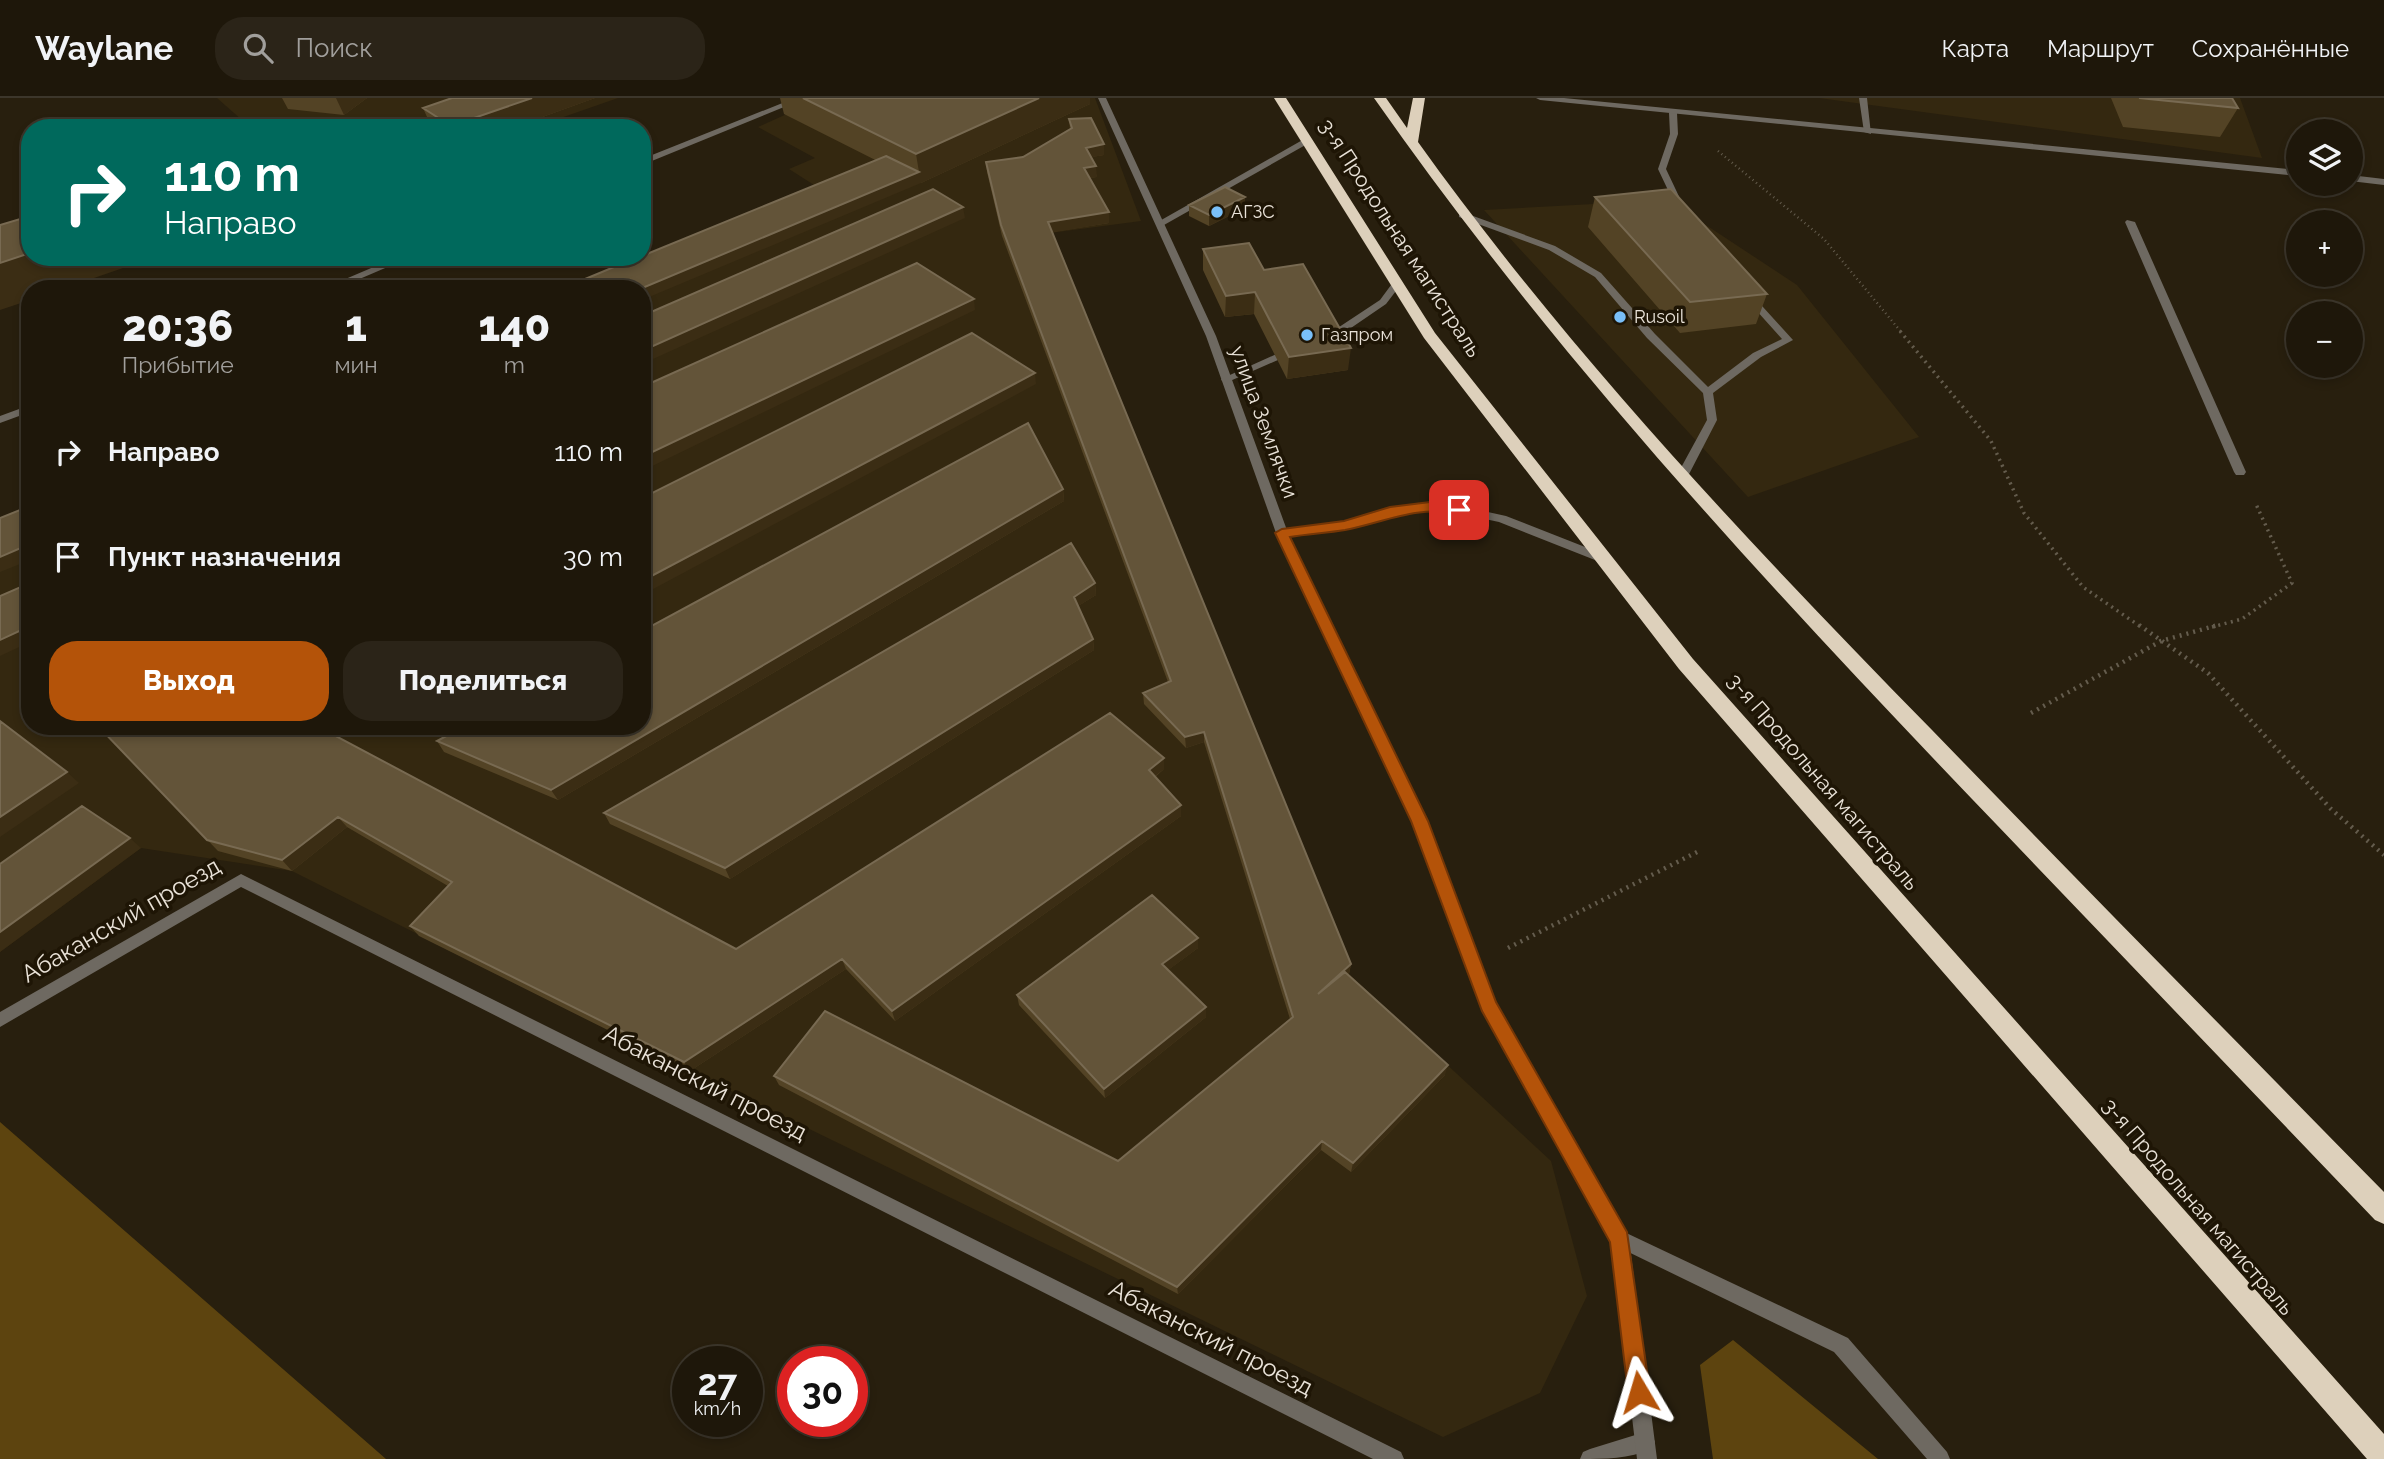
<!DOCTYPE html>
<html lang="ru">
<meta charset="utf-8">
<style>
:root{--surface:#1e170a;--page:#2b2418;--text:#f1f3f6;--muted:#a19f9c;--line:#3c362b;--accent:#b45309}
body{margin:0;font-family:Raleway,sans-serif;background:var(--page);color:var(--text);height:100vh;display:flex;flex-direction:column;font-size:26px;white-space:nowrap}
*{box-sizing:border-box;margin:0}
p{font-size:23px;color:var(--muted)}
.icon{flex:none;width:38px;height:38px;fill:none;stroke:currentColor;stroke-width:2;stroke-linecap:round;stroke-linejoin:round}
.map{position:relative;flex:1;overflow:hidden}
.details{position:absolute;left:21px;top:182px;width:630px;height:455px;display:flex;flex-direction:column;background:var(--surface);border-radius:28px;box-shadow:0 4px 10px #0003,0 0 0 2px var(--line)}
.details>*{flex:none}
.hud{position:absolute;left:21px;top:21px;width:630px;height:147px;border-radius:28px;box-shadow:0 4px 10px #0003,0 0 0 2px var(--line);background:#00695c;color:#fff;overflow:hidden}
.fabs{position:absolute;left:2286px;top:21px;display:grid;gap:14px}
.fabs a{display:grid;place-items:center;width:77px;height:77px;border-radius:50%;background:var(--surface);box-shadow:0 4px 10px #0003,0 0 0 2px var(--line);font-size:35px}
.speed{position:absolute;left:672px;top:1248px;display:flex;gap:14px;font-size:35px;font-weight:700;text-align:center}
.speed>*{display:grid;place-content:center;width:91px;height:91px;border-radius:50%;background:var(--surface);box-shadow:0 4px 10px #0003,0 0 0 2px var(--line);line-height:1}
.speed small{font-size:18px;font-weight:400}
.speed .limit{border:10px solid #d22;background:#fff;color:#111}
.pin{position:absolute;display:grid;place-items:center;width:60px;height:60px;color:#fff;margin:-30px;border-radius:14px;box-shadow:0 4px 10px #0006}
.me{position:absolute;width:77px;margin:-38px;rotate:353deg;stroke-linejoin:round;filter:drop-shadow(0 0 5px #0008)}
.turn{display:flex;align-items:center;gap:24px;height:147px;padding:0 28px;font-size:32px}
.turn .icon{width:91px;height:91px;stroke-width:2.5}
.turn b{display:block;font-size:49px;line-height:60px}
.eta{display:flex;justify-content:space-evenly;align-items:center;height:119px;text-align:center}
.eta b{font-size:42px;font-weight:800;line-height:49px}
.cta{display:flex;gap:14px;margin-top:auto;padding:14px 28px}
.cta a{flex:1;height:80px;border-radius:28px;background:var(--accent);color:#fff;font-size:28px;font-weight:800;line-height:80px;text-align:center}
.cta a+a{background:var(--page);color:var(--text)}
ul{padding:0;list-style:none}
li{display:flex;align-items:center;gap:21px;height:105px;padding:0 28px}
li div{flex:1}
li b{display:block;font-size:26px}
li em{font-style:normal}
header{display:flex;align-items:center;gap:42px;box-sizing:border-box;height:98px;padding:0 35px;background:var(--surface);border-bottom:2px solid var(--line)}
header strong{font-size:33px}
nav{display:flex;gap:38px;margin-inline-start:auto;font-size:24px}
.search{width:490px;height:63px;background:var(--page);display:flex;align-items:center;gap:18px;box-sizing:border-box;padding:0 24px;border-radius:28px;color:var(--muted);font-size:26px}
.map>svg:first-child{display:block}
.built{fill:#342810}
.green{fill:#5d440f}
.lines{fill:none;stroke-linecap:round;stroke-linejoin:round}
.path-far2{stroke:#645c4d;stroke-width:2.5;stroke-dasharray:1 3.5;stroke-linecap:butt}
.path-far1{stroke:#645c4d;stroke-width:3.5;stroke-dasharray:2 4.5;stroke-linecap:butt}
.path{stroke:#645c4d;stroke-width:4.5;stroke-dasharray:2 5;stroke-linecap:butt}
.lane{fill:#6e6961;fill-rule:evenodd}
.street{fill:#6e6961;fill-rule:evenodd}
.highway{fill:#ddd0bb;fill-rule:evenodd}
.wall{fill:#534325}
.shaded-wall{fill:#3b2d14}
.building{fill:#635439;stroke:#786a52;stroke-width:2}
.route{fill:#b45309;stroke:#753606;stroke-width:2}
.poi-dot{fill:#79bff8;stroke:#1e1505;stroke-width:2.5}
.labels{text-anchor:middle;stroke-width:7;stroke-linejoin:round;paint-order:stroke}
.far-poi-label{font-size:18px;fill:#e9e2d8;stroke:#1e1505;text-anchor:start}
.street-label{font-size:21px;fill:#e9e2d8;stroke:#1e1505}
.near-street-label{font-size:24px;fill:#e9e2d8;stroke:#1e1505}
</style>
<header>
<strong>Waylane</strong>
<div class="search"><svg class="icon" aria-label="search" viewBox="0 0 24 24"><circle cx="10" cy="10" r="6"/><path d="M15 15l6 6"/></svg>Поиск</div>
<nav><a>Карта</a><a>Маршрут</a><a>Сохранённые</a></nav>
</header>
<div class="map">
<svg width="2384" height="1361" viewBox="0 0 2384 1361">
<rect width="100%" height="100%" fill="#281f0e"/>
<path class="built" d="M217,0H618L532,30H251Z
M822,0H1095L1141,123L1050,135L1349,876L1551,1063L1587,1198L1540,1295L1443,1339L690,973L292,773L141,750L0,854V436L30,423V628H642V191L825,94L789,71L815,60L758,29Z
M1819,0H2240L2262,60Z
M1668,102L1797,187L1919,339L1748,399L1484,112Z"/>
<path class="green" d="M0,1024L386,1361H0Z
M1733,1242L1878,1361H1713L1700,1267Z"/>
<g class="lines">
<path class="path-far2" d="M1718,53L1824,141L1902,235"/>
<path class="path-far1" d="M1900,233L1991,343L2024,415L2083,489L2141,529
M2212,529L2242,521L2292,485L2255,404"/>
<path class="path" d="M2139,527L2208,575L2331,711L2384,757
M2031,615L2161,543L2218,527
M1508,850L1701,752"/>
<path class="lane" d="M1859,0H1867L1871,36L1864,34Z
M1673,13L1677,15L1678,36L1666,71L1684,109L1680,112L1676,109L1658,71L1670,36L1669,15Z
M1306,40L1310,43L1309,45L1164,127L1156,125Z
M1459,115H1465L1555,148L1601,175L1655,236L1708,289L1753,255L1782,241L1747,202V198H1753L1793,242L1761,259L1713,295L1717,322L1687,380H1679L1677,377L1707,322L1703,295L1647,240L1595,179L1549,152L1459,119Z
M2127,122L2135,124L2246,374L2244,377H2236L2234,374L2125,124Z
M1394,183L1402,185L1386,206L1329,245H1321V241L1380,202Z
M1292,249L1296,250V254L1230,283H1222L1221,281Z
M1438,403L1506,418L1608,458L1610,461L1604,465L1600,464L1499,424L1438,411L1391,417L1345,431L1282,439L1276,435L1282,431L1344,423L1390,409Z
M241,776L1401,1354L1404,1361H1373L241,789L0,929V914Z
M1620,1132L1848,1240L1947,1354L1950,1361H1927L1834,1254L1614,1147L1611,1141L1614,1135Z
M1645,1334L1652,1337L1655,1344L1652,1351C1628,1361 1606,1361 1580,1361L1583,1354L1590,1351Z"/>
<path class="street" d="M795,0H806L642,67V61Z
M1098,0H1106L1216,238L1288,435L1426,723L1495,904L1629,1141L1657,1361H1637L1611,1143L1480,907L1412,723L1276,435L1206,238Z
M1536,0H1564L2298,72V78L1540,2Z
M2350,77L2384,81V87L2350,83Z
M397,159H411L336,191H322Z
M30,307V314L0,325V318Z"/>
<path class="highway" d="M1274,0H1286L1435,235L1693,561L2384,1336V1361H2367L1679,571L1424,240Z
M1374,0H1386L1407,30L1413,0H1425L1418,44C1570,256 1750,446 1932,632C2082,787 2233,940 2384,1094V1126L2375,1122C2241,982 2106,841 1972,701C1759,478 1550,252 1374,0Z"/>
</g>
<path class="wall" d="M282,0H367L344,17L288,11Z
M452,0H595L512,30H432L423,10Z
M780,0H1090V6L921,85L784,16Z
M2111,0H2232L2238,10L2220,39L2123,29Z
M1069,21L1104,57L1091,59L1097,79L1089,80L1109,114V125L1052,134L1351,866L1349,876L1347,877L1445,977L1351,1074L1321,1052L1178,1196L779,987L774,978L1118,1063L1290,921L1204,644L1186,650L1144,606L1143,595L1168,584L1002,138L987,74L986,64L1023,59L1070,31Z
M1595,99L1767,196L1756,226L1680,235L1588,129Z
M1189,107L1245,110L1209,128L1189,118Z
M1203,151L1264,172L1348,272L1287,281L1254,216L1225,219L1203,172Z
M1063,391L1064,403L558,702L444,654L437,643Z
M1095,485L1096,497L1078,508L1093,541L1094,552L730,781L610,726L604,715Z
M98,628L736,851L1164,671L1155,679L1181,718L895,923L846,871L690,973L419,838L410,828L448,788L347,729L292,773L218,753Z
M1198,840V850L1168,872L1206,909V919L1105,1000L1019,907L1017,897Z"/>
<path class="shaded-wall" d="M336,0H367L344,17Z
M532,0H595L512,30H452L451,28Z
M1039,0H1090V6L921,85L642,202V191H640L919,74L916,56Z
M1104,46V57L1087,60L1086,50Z
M1096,68L1097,79L1084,81V70Z
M1245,99V110L1209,128V117Z
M963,109L965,120L642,266V253Z
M1109,114V125L1049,135L1048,124Z
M30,155V159H155L62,191H30V202L0,212V165Z
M1255,194L1254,216L1225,219L1226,198Z
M974,201L975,212L642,373V359Z
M1351,250L1348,272L1287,281L1289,259Z
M1035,275L1036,286L642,497V483Z
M1063,391L1064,403L558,702L551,692Z
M30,446V462L0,474V459Z
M1095,485L1096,497L1075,510L1074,499Z
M30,528V544L0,558V542Z
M1093,541L1094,552L730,781L725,770Z
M1204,634V644L1186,650L1185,639Z
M1164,660V671L1149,683V672Z
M67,674L79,685L0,739V719Z
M1181,707V718L895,923L892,913Z
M338,719L347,729L292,773L282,762Z
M130,740L141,750L0,854V834Z
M1198,840V850L1163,876L1162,866Z
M842,861L846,871L690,973L684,964Z
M1351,866L1349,876L1316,906L1318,896Z
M1206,909V919L1105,1000L1104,991Z
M1448,967L1445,977L1351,1074L1353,1065Z
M1322,1043L1321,1052L1178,1196L1177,1189Z"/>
<path class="building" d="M452,0H532L451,28L423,10Z
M803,0H1039L916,56Z
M2139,0H2232L2238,10Z
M1091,20L1104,46L1086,50L1096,68L1084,70L1109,114L1048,124L1351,866L1318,896L1345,874L1448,967L1353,1065L1322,1043L1177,1189L774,978L825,913L1118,1063L1293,919L1204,634L1185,639L1143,595L1171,583L1001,127L986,64L1023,59L1072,30L1069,21Z
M886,58L919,74L640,191H561L638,159H642V158Z
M1225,89L1245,99L1209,117L1189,107Z
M933,91L963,109L642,253V218Z
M1671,91L1767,196L1690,204L1595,99Z
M30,118V155L0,165V127Z
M1249,145L1264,172L1303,166L1351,250L1289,259L1255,194L1226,198L1203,151Z
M917,165L974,201L642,359V289Z
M972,235L1035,275L642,483V400Z
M1028,325L1063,391L551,692L437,643L465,628H642V533Z
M30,408V446L0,459V420Z
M1071,445L1095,485L1074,499L1093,541L725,770L604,715Z
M30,485V528L0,542V498Z
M1110,615L1164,660L1149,672L1181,707L892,913L842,861L684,964L410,828L452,784L338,719L282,762L207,742L98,628H317L736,851Z
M0,623L67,674L0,719Z
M82,708L130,740L0,834V766Z
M1152,797L1198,840L1162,866L1206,909L1104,991L1017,897Z"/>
<path class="route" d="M1438,403L1466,412L1459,416C1418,407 1385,424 1345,432C1327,435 1308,436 1290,439L1428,723L1496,904L1627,1134L1650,1294L1647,1302L1639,1305L1631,1302L1628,1294L1610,1144L1482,913L1411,723L1275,435L1282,431L1344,423L1390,409Z"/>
<g class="poi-dot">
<circle cx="1217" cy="114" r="7"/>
<circle cx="1620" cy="219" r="7"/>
<circle cx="1307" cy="237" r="7"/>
</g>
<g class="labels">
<g class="far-poi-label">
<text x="1231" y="120">АГЗС</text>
<text x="1634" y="225">Rusoil</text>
<text x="1321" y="243">Газпром</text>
</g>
<g class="street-label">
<text transform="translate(1400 140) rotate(57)" y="7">3-я Продольная магистраль</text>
<text transform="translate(1264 324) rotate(70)" y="7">улица Землячки</text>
<text transform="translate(1823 684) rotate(49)" y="7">3-я Продольная магистраль</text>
<text transform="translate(2198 1109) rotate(49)" y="7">3-я Продольная магистраль</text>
</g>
<g class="near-street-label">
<text transform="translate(121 822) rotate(-30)" y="8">Абаканский проезд</text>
<text transform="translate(705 985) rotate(27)" y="8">Абаканский проезд</text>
<text transform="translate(1211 1240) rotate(27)" y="8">Абаканский проезд</text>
</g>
</g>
</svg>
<div class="fabs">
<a><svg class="icon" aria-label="layers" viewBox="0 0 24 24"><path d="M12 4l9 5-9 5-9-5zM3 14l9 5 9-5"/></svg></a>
<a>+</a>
<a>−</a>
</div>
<div class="speed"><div>27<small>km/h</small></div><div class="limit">30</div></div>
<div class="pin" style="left:1459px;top:412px;background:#d93025"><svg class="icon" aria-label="arrive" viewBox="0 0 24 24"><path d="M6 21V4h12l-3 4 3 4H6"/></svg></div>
<svg class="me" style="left:1639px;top:1294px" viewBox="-20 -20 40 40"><path d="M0-17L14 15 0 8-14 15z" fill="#b45309" stroke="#fff" stroke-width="4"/></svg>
<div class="hud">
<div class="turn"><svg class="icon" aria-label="right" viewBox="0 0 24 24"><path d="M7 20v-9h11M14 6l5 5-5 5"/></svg><div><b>110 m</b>Направо</div></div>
</div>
<section class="details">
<div class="eta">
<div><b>20:36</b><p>Прибытие</p></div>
<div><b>1</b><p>мин</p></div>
<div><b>140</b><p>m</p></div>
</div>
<ul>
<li><svg class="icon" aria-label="right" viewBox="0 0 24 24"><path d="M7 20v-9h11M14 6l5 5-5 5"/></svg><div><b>Направо</b></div><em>110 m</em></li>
<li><svg class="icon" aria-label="arrive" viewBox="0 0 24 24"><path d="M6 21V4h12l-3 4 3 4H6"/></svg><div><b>Пункт назначения</b></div><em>30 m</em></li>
</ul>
<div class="cta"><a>Выход</a><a>Поделиться</a></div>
</section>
</div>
